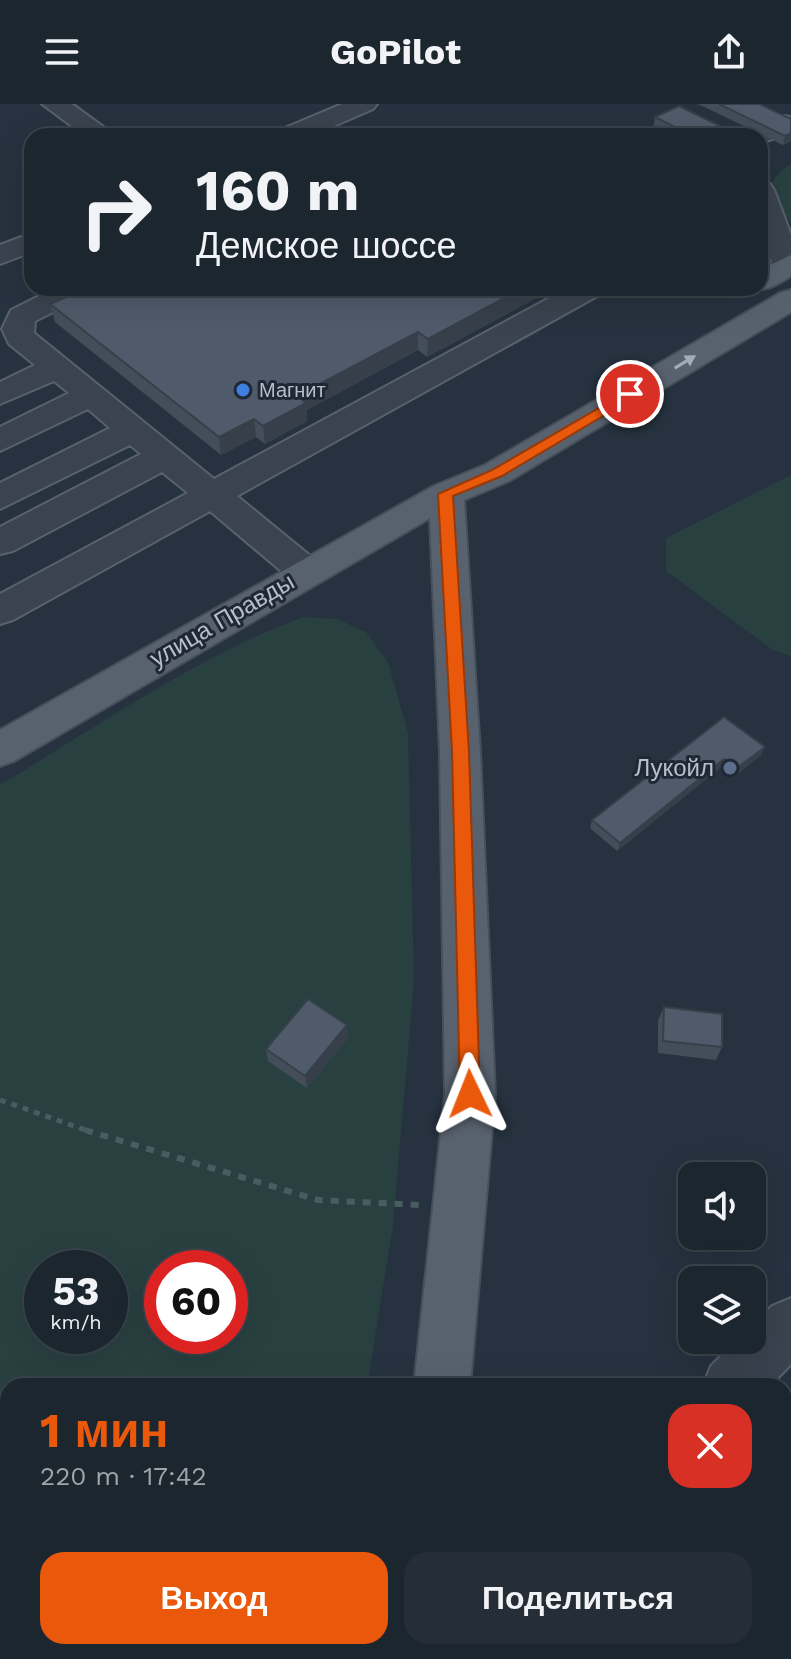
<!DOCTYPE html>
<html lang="ru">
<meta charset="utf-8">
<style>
:root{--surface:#1c262f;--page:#252e37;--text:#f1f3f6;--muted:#a0a5aa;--line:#3a434b;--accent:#ea580c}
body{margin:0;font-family:"Work Sans",sans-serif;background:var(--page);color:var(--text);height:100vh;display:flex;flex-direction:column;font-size:30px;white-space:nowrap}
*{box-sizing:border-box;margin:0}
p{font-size:26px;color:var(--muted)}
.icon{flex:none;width:44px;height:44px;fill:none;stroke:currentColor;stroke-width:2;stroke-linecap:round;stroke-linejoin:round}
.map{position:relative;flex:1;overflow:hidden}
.sheet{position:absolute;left:0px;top:1274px;width:792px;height:282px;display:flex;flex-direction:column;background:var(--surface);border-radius:24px 24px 0 0;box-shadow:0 8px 32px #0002,0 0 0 2px var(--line)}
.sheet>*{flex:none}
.guide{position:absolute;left:24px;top:24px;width:744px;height:168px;border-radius:24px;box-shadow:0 8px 32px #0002,0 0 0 2px var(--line);background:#1c262f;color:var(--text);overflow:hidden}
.controls{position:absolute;left:678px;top:1058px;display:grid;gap:16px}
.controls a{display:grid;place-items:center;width:88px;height:88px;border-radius:16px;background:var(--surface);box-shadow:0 8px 32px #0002,0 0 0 2px var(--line);font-size:40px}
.speed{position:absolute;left:24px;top:1146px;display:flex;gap:16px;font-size:40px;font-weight:700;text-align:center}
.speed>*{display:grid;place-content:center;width:104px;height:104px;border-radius:50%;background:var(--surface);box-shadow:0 8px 32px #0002,0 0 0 2px var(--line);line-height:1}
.speed small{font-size:20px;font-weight:400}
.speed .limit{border:12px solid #d22;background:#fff;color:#111}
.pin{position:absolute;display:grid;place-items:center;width:68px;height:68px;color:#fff;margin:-34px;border:4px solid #fff;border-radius:50%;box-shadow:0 2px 8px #0007}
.me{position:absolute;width:88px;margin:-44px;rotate:358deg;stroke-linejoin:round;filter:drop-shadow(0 0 6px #0008)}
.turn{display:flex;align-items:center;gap:28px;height:168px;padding:0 40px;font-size:36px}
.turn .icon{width:104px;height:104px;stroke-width:2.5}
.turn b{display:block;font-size:56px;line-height:68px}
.round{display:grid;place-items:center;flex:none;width:84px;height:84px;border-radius:24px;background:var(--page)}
.headline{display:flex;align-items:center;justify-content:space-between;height:136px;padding:0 40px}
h1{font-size:48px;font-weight:700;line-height:60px;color:var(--accent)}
.cta{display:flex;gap:16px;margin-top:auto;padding:16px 40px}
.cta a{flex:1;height:92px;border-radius:24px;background:var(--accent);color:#fff;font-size:32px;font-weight:700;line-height:92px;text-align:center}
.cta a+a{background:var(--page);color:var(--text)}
header{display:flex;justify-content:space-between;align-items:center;height:104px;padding:0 40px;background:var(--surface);font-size:36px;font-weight:700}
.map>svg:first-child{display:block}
.green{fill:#294041;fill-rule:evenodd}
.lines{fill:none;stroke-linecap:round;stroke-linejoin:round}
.minor-casing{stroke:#58616c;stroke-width:4}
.major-casing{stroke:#464f5b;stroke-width:4}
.path-far1{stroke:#485d5f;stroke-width:5;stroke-dasharray:6 6;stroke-linecap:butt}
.path{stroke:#485d5f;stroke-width:6;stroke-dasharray:8 8;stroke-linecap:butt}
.minor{fill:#3a434f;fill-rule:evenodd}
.major{fill:#58626f;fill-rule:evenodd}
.wall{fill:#444e5b}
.shaded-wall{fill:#37404a}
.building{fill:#4f5b6a;stroke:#37404a;stroke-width:2}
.oneway{fill:#a3acb7}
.route{fill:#ea580c;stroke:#983908;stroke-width:2}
.shop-dot{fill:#3f7fe0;stroke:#1f2834;stroke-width:3}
.service-dot{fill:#5c6f8a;stroke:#1f2834;stroke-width:3}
.labels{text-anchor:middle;stroke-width:6;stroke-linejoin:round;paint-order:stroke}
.far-poi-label{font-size:20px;fill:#b6bec9;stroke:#1f2834;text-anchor:start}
.street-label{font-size:24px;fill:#b6bec9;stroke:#1f2834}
.poi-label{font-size:24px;fill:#b6bec9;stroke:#1f2834;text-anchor:end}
</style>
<header><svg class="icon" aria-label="menu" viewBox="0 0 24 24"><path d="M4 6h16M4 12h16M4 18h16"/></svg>GoPilot<svg class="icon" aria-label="share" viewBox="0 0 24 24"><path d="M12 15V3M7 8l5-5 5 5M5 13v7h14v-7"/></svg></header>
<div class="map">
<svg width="791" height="1555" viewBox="0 0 791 1555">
<rect width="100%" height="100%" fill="#26323f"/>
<path class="green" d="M791,60V119C772,93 759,80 791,60Z
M791,371V552L773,546L666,467V434Z
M304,513L337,515L366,528L388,558L408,629L414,876L393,1122L367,1282H8V1548H321L318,1555H0V681C95,624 200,550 304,513ZM42,1164H110V1232H42ZM162,1164H230V1232H162Z"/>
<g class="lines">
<g class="minor-casing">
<path id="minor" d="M42,0H72L116,32H85Z
M342,0H377L373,5L311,32H276L280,26Z
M782,12L791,13V29L760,39V32H742L746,26Z
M760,78L770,80L774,86L791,131V170L778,168C759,141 760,109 760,78Z
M32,129V148L0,160V141Z
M55,184H94L90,190L35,217L34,229L214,375L568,184H605L601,190L237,392L319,459L324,468L319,477L306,481L293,477L210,407L13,516L0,520V490L188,389L162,368L13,447L0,450V423L141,350L130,341L0,405V379L110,324L88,305L0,347V323L69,289L54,277L0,300V278L35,261L9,240L2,225L11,206Z
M791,1194V1260L770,1282H703L711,1262L737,1236H752V1221L772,1202Z
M433,1548H499L496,1555H430Z"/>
</g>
<g class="major-casing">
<path id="major" d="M791,151V172C777,181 766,188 750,184H760V166Z
M791,186V208L509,377L464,396L480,648L495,990L470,1282H414L445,990L440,648L430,414L14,657L0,662V626L434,382L485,361L780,189Z
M348,1548H410L407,1555H345Z"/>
</g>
<path class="path-far1" d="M0,996L91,1028"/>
<path class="path" d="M85,1026L318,1096L420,1101"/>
<use href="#minor" class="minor"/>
<use href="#major" class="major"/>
</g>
<path class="wall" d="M698,0H759L791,15V37L783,41Z
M655,13L720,32H654L652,31Z
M87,184H539L538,193L427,253L418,246L307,306V317L265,340L256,333L221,351L55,218L50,200Z
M724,613L761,651L734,673L721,663L617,747L590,724L592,716Z
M664,903L722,943L716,956L658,949V916Z
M348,934L307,984L268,957L266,945Z"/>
<path class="shaded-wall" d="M722,23L720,32H703Z
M791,29V37L783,41L785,32Z
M523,184H539L538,193L427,253L428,235Z
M418,228V246L307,306V317L265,340L263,322L297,292Z
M254,315L256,333L221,351L219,333Z
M765,643L761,651L734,673L737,664Z
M724,655L721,663L617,747L620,739Z
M347,921L348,934L307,984L305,972Z"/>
<path class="building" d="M719,0H759L791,15V29L785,32Z
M679,2L722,23L703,32H692L655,13Z
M87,184H523L428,235L418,228L297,292L306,299L263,322L254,315L219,333L50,200Z
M724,613L765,643L737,664L724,655L620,739L592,716Z
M308,895L347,921L305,972L266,945Z
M664,903L722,910V943L663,937Z"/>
<defs><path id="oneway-solid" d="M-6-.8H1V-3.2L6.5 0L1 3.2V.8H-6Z" transform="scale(2)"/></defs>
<use class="oneway" href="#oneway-solid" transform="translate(685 258) rotate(-31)"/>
<path class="route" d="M630,286L637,290L635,293L502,372L453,392L469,648L480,990L477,997L470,1000L463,997L460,990L452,648L438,390L492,366Z"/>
<circle class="shop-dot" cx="243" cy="286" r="8"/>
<circle class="service-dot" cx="730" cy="664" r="8"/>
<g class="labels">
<g class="far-poi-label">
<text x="259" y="293">Магнит</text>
</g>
<g class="street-label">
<text transform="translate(222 516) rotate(-30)" y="8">улица Правды</text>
</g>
<g class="poi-label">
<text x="714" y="672">Лукойл</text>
</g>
</g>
</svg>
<div class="controls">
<a><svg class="icon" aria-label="sound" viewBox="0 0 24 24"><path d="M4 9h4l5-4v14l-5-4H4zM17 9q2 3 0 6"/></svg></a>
<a><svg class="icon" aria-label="layers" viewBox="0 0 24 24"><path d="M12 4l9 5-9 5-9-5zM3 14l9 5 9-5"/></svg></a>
</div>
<div class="speed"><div>53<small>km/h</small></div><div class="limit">60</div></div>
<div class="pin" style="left:630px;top:290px;background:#d93025"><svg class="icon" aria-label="arrive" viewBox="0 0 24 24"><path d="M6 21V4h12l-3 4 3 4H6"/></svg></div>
<svg class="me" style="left:470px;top:990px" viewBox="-20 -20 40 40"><path d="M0-17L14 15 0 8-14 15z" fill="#ea580c" stroke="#fff" stroke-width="4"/></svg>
<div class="guide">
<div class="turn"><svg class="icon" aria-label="right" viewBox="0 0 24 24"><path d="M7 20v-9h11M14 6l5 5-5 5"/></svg><div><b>160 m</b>Демское шоссе</div></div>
</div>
<section class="sheet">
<div class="headline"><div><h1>1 мин</h1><p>220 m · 17:42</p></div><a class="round" style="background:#d93025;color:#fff"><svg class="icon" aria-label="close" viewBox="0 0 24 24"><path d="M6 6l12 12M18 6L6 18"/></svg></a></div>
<div class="cta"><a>Выход</a><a>Поделиться</a></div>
</section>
</div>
